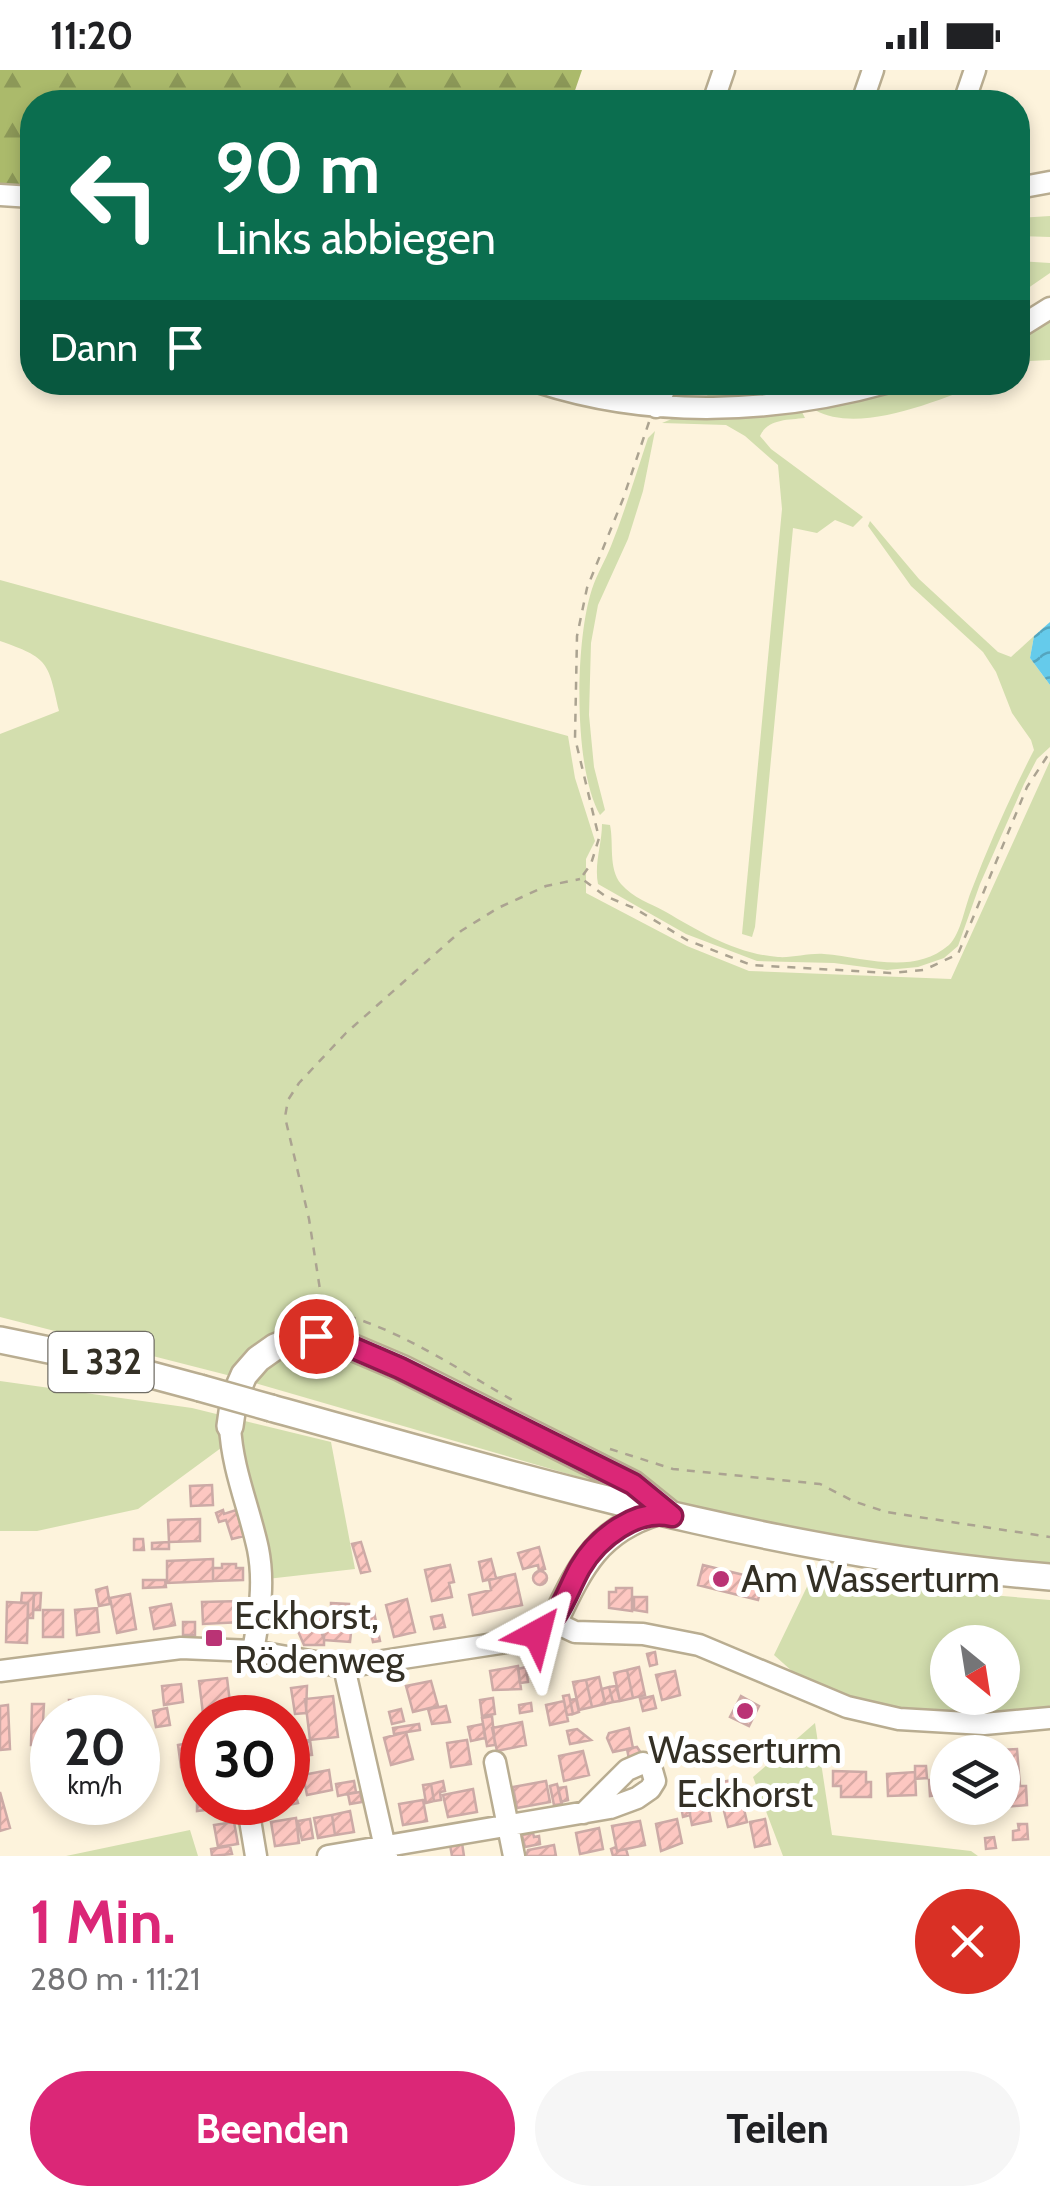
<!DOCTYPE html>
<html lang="de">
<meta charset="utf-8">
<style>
:root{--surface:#fff;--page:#f6f6f6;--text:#202124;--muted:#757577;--accent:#db2777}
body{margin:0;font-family:Cabin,sans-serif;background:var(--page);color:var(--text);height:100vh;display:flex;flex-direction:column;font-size:38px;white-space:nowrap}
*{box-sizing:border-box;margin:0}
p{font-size:32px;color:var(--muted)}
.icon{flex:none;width:55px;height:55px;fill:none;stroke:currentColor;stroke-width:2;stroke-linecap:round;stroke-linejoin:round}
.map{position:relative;height:1786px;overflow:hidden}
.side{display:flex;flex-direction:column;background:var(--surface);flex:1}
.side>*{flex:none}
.hud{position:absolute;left:20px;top:20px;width:1010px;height:305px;border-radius:40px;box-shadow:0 5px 15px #0003;background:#0b6e4f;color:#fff;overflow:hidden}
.needle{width:65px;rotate:150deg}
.tools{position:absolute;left:930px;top:1555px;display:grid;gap:20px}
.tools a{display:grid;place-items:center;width:90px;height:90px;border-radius:50%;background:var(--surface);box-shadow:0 5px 15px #0003;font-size:50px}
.speed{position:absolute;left:30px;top:1625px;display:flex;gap:20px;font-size:50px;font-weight:700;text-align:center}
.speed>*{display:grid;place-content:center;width:130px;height:130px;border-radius:50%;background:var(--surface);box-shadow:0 5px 15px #0003;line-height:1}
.speed small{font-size:25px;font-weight:400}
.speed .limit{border:15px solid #d22;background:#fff;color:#111}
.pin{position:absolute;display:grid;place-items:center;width:85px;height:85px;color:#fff;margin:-42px;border:5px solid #fff;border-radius:50%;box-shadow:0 2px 10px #0007}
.me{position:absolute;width:110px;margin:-55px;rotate:38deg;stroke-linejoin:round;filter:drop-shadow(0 0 8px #0008)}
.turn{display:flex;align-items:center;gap:35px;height:210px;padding:0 30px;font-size:45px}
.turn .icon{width:130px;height:130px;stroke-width:2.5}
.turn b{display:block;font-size:70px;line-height:85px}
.then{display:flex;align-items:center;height:95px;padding:0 30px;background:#0003;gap:20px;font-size:38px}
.round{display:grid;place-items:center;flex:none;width:105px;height:105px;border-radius:52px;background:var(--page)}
.summary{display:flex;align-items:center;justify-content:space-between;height:170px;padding:0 30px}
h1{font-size:60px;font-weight:700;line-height:75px;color:var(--accent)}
.primary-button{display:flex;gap:20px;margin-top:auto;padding:20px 30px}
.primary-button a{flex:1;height:115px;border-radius:60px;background:var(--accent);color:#fff;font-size:40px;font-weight:700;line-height:115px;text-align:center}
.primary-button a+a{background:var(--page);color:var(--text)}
.status{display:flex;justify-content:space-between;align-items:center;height:70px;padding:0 50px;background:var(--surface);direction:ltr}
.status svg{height:28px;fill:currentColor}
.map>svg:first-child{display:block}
.grass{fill:#d3deae;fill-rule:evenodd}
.forest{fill:url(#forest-firs)}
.water{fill:url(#water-waves)}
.building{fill:url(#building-hatch);stroke:#ccaaa6;stroke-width:2.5}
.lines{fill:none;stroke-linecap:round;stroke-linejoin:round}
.minor-casing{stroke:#b9ad91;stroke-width:25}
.major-casing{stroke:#b9ad91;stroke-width:30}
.path{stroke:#aba391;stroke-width:2.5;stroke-dasharray:8 8;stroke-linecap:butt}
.minor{stroke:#fff;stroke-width:20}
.major{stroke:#fff;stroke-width:25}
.major-bridge-casing{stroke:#b9ad91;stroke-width:30;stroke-linecap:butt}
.major-bridge{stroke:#fff;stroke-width:25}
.route-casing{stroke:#8e194d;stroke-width:25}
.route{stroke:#db2777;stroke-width:18}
.poi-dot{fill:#ba3375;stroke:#fff;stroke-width:4}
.labels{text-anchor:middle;stroke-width:10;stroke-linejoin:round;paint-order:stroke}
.shield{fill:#fff;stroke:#716e66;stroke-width:2.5}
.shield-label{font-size:35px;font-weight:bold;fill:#343025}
.poi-label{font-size:38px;fill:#343025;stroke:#fff;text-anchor:start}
</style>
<div class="status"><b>11:20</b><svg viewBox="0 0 49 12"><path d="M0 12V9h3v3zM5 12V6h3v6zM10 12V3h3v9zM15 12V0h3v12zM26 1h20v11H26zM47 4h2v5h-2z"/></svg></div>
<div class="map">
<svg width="1050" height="1786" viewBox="0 0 1050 1786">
<defs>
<pattern id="forest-firs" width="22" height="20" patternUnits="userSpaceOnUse" patternTransform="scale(2.5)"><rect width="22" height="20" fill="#abba6b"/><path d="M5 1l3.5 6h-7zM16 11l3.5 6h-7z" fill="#8c9858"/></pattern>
<pattern id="water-waves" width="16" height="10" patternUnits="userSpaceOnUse" patternTransform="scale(2.5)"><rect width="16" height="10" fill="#65cbeb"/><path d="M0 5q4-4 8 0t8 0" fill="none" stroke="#54a5be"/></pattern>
<pattern id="building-hatch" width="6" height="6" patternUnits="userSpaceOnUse" patternTransform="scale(2.5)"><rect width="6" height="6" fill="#fdc7c1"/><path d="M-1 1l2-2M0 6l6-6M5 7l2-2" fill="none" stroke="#d9aba6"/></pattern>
</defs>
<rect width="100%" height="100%" fill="#fdf3dc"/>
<path class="grass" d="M1050,146V167L1018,166V148Z
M1018,191L1050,193V203L1018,225Z
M1050,250V290L1030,291L1018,298V269Z
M693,313H711L718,318L725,313H799L801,322L710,328Z
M922,313H983C939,330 859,365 815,340Z
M802,342L805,348C787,350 768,349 760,366L771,379L863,447L853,457L835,450L817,463L793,458L755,857L752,867L742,864L782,439L778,395L745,366L726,355L662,353L674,348Z
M655,361L643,421L628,469L598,535L591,573L589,645L594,697L605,740L600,745C573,698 575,570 592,519C597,504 605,491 611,476C625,441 636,404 648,368Z
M870,451L919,509L998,582L1011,587L1034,566L1030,588L1050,615V677L1037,689L1024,714L980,814L958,876L944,888L918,897L887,900L834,893L757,891L686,864L598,814C594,794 602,774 602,754L610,755C614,774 608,798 621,814C633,828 650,833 666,842C700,862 737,884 778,887C793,888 808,883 824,884C864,887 913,906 949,875C961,864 965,835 972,819C990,772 1011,725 1034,680L1031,670L1012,643L996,602L983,582L911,516L868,456Z
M0,510L568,666L575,708L595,771L586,789V823L687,876L749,901L951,909L1050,691V1495L887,1478L682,1437L231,1306L0,1247V664L59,641C48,592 49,588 0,571Z
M0,1311L192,1338L331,1372L355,1499L267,1509L251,1443L221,1378L138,1439L37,1461H0Z
M818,1494L942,1521L1050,1530V1645L1030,1648L879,1642L802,1610L774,1585ZM948,1572H1002V1628H948Z
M815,1653L832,1765L971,1781L978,1786H783L753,1707Z
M190,1760L198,1786H66Z"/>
<path class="forest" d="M0,0H582L571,32H32V129L0,127Z"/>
<path class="water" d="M1050,552V615L1030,588L1034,566Z"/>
<path class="building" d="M212,1415L213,1435L191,1436L190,1416Z
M223,1440L224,1444L236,1440L244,1466L232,1469L226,1450L219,1452L216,1443Z
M200,1449V1471L169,1472L168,1450Z
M134,1469H143L144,1480H134Z
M169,1472V1479H152V1473Z
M361,1472L370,1501L361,1503L352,1474Z
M539,1477L545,1499L539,1501L538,1495L523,1499L518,1483Z
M213,1489V1511L167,1513V1491Z
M491,1489L496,1508L483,1511L479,1492Z
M222,1494H236V1498H243V1510L213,1511V1498H222Z
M450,1495L454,1512L449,1513L452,1527L432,1531L425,1500Z
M703,1495L752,1507L753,1504L764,1507L758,1530L698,1515Z
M533 1508a7 7 0 1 1 14 0a7 7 0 1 1-14 0Z
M515,1504L522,1535L473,1545L469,1525L491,1520L489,1510Z
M143,1510H165L166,1517L143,1518Z
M107,1517L110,1534L99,1536L96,1520Z
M616,1518H632V1541L609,1538V1522H616Z
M22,1523H34L33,1548H28V1533H21Z
M34,1523H41L40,1540H33Z
M130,1524L136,1559L117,1563L110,1528Z
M634,1527H647V1542L634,1540Z
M407,1529L415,1562L394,1567L386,1535Z
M242,1531V1552L203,1554L202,1532Z
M7,1532L28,1533L27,1573L6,1572Z
M331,1533L349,1534L348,1543H331Z
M171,1534L175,1555L154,1559L150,1538Z
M97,1538L99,1562L77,1565L75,1540Z
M43,1540H63V1567H43Z
M330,1540L331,1552L352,1553L350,1572L324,1570L316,1545Z
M374,1542L380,1571L373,1572L367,1544Z
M315,1543L324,1566V1575H304L294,1552Z
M442,1545L445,1557L434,1559L431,1547Z
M183,1552H195V1565H183Z
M655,1582L657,1594L650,1596L647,1584Z
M518,1596L521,1619L493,1620L490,1601Z
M526,1597L528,1612L520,1613L518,1599Z
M639,1597L645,1625L633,1628L627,1600Z
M627,1600L633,1628L620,1631L614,1603Z
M675,1601L680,1625L662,1630L656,1605Z
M599,1607L605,1634L592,1637L586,1610Z
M227,1608L231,1641L203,1644L199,1611Z
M586,1610L592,1637L579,1640L573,1612Z
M431,1611L438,1636L413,1642L406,1616Z
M181,1614L183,1632L164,1635L162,1616Z
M307,1616L306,1643L295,1644L291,1618Z
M616,1616L620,1631L613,1632L609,1617Z
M609,1617L613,1632L605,1634L602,1619Z
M569,1625L573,1644L567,1645L563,1626Z
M333,1626L338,1667L310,1670L305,1629Z
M653,1626L656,1638L643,1641L640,1629Z
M741,1626L759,1636L749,1656L730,1647Z
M493,1628L495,1644L482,1646L480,1630Z
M576,1629L579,1642L573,1644L570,1630Z
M69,1630H78L76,1648H70Z
M564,1631L568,1651L550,1655L546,1635Z
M531,1633L532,1641L520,1643L519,1635Z
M32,1634H44L43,1651H52V1676L31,1675Z
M90,1634L124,1640L123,1648H87Z
M8,1635L10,1679L0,1680V1636Z
M446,1636L450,1652L432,1654L428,1639Z
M167,1638L170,1655L156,1657L153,1641Z
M401,1639L404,1651L392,1654L389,1642Z
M492,1646L495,1675L487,1676L482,1648Z
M522,1652L526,1675L497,1681L492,1658Z
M419,1654L420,1660L394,1664L393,1658Z
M483,1654L485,1668L471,1671L468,1657Z
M629,1658L633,1678L613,1682L607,1668L609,1663Z
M577,1659L591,1670L570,1674L567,1661Z
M406,1662L413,1689L391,1695L384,1668Z
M310,1670L312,1685L293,1687L291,1673Z
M467,1670L471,1694L451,1697L447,1673Z
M199,1671L202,1694L181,1697L178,1675Z
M637,1677L643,1686L629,1689L627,1679Z
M1017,1679L1020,1716H1026L1027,1735L1005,1737L1000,1680Z
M583,1681L589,1705L564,1711L559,1686Z
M915,1696H926L927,1708L915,1709Z
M329,1700L332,1720L307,1725L303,1705Z
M833,1701L866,1702V1712H871V1727H841V1716H833Z
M915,1702L916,1725L888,1726L887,1704Z
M202,1705V1732H221L222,1738L197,1741V1706Z
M737,1709L747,1752L728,1757L717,1713Z
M929,1710H936L938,1725L930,1726Z
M354,1711L356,1722L338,1726L336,1714Z
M443,1711L445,1721L440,1722L441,1730L434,1731L431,1714Z
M546,1711L550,1732L517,1738L513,1717Z
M944,1713H948V1734H939L938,1716L945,1717Z
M431,1714L434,1731L426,1733L423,1715Z
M557,1714L562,1734L554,1735L550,1716Z
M566,1717L568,1730L561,1732L558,1718Z
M473,1719L477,1742L448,1747L443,1725Z
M0,1722L10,1758L0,1761Z
M360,1722L362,1732L350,1734L348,1724Z
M700,1722L702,1732L707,1731L711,1751L692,1755L688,1735L692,1734L690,1724Z
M690,1724V1745L683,1747L679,1726Z
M296,1726L298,1733L279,1737L278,1732H288V1727Z
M423,1730L427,1751L403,1755L399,1734Z
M350,1741L354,1762L335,1765L332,1745Z
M332,1745L335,1765L318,1768L314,1748Z
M296,1748L299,1773L275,1776L271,1752Z
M310,1749L313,1768L302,1770L298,1751Z
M677,1749L682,1773L661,1781L656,1754Z
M765,1749L770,1774L755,1777L750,1752Z
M640,1751L645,1775L617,1781L612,1756Z
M234,1752L238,1774L218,1777L214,1755Z
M1018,1754H1027L1028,1769L1013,1770V1761L1019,1760Z
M599,1758L603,1779L580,1784L576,1763Z
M533,1763L534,1767L539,1766L540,1774L525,1777L522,1765Z
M994,1767L996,1778L986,1779L985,1768Z
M462,1773L464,1786H452L450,1775Z
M554,1775L556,1786H526L528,1780Z
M230,1776L232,1784L212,1786L211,1779Z
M616,1777L617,1781L626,1779L628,1786H613L611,1779Z"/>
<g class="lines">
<g class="minor-casing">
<path id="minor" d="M713,32L724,0
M862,32L873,0
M964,32L975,0
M1018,118L1050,112
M0,125L32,127
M1018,258L1050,238
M538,312C651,349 775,344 889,312
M656,337L668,312
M230,1356C232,1399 249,1437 258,1479C265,1514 259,1547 253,1581
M344,1597L387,1786
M0,1601L181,1578L253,1581L344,1597L507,1572L537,1564L554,1552L575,1562L643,1564L699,1575L847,1637L899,1649L984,1654L1050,1648
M495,1692L514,1786
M247,1732L256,1786
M328,1786L610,1738L637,1728L650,1719L655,1711L651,1697L643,1693L627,1700L584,1743"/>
</g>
<g class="major-casing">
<path id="major" d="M0,1270L88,1288L200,1318
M271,1338C528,1409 783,1486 1050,1507
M230,1356L234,1328L244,1305L258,1289L275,1277L301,1267L335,1270L401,1298L633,1414L669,1443
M554,1552C580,1498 596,1461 657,1442"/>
</g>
<path class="path" d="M649,352L623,429L587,518L577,566L575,668L599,768L591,794L581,808L605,826L634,838L687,870L751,895L890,903L924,900L958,884L1027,717L1050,682
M317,1239C383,1248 456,1298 514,1331
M312,1247L321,1226L309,1149L285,1047L288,1030L299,1013L346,963L461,861L498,838L546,816L580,809
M610,1379L673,1399L820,1414L853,1431L886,1442L1050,1467"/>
<use href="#minor" class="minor"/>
<use href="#major" class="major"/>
<g class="major-bridge-casing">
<path id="major-bridge" d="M200,1318L271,1338"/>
</g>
<use href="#major-bridge" class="major-bridge"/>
</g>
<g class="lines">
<g class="route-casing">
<path id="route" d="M316,1266L335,1270L400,1298L633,1414L672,1446C637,1438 598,1467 580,1498C566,1523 561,1547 537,1564"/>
</g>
<use href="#route" class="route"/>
</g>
<g class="poi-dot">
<circle cx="721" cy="1509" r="10"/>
<rect x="204" y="1558" width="20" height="20" rx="5"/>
<circle cx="745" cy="1641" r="10"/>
</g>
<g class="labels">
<rect class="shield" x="48.5" y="1262" width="105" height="60" rx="8"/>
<g class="shield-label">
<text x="101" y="1304">L 332</text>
</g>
<g class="poi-label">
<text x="741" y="1522">Am Wasserturm</text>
<text x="234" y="1559">Eckhorst,<tspan x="234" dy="44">Rödenweg</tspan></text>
<text x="745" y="1693" text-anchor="middle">Wasserturm<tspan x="745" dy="44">Eckhorst</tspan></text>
</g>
</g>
</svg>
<div class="tools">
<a><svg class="needle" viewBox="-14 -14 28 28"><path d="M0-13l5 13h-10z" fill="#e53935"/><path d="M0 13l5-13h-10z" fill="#757577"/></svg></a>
<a><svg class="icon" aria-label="layers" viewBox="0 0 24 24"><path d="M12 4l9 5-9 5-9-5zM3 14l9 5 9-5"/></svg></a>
</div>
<div class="speed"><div>20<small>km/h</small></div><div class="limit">30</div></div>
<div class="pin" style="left:316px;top:1266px;background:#d93025"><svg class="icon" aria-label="arrive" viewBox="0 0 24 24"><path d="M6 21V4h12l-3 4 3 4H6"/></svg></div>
<svg class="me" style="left:537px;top:1564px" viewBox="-20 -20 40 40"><path d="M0-17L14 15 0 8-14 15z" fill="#db2777" stroke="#fff" stroke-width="4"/></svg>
<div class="hud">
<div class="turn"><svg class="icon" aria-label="left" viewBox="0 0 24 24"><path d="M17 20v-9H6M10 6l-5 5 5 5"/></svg><div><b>90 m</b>Links abbiegen</div></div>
<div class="then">Dann<svg class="icon" aria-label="arrive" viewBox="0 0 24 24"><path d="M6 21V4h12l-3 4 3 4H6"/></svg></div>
</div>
</div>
<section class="side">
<div class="summary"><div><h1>1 Min.</h1><p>280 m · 11:21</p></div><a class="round" style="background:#d93025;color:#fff"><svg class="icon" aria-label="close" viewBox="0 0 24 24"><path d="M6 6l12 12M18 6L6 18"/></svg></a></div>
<div class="primary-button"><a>Beenden</a><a>Teilen</a></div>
</section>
